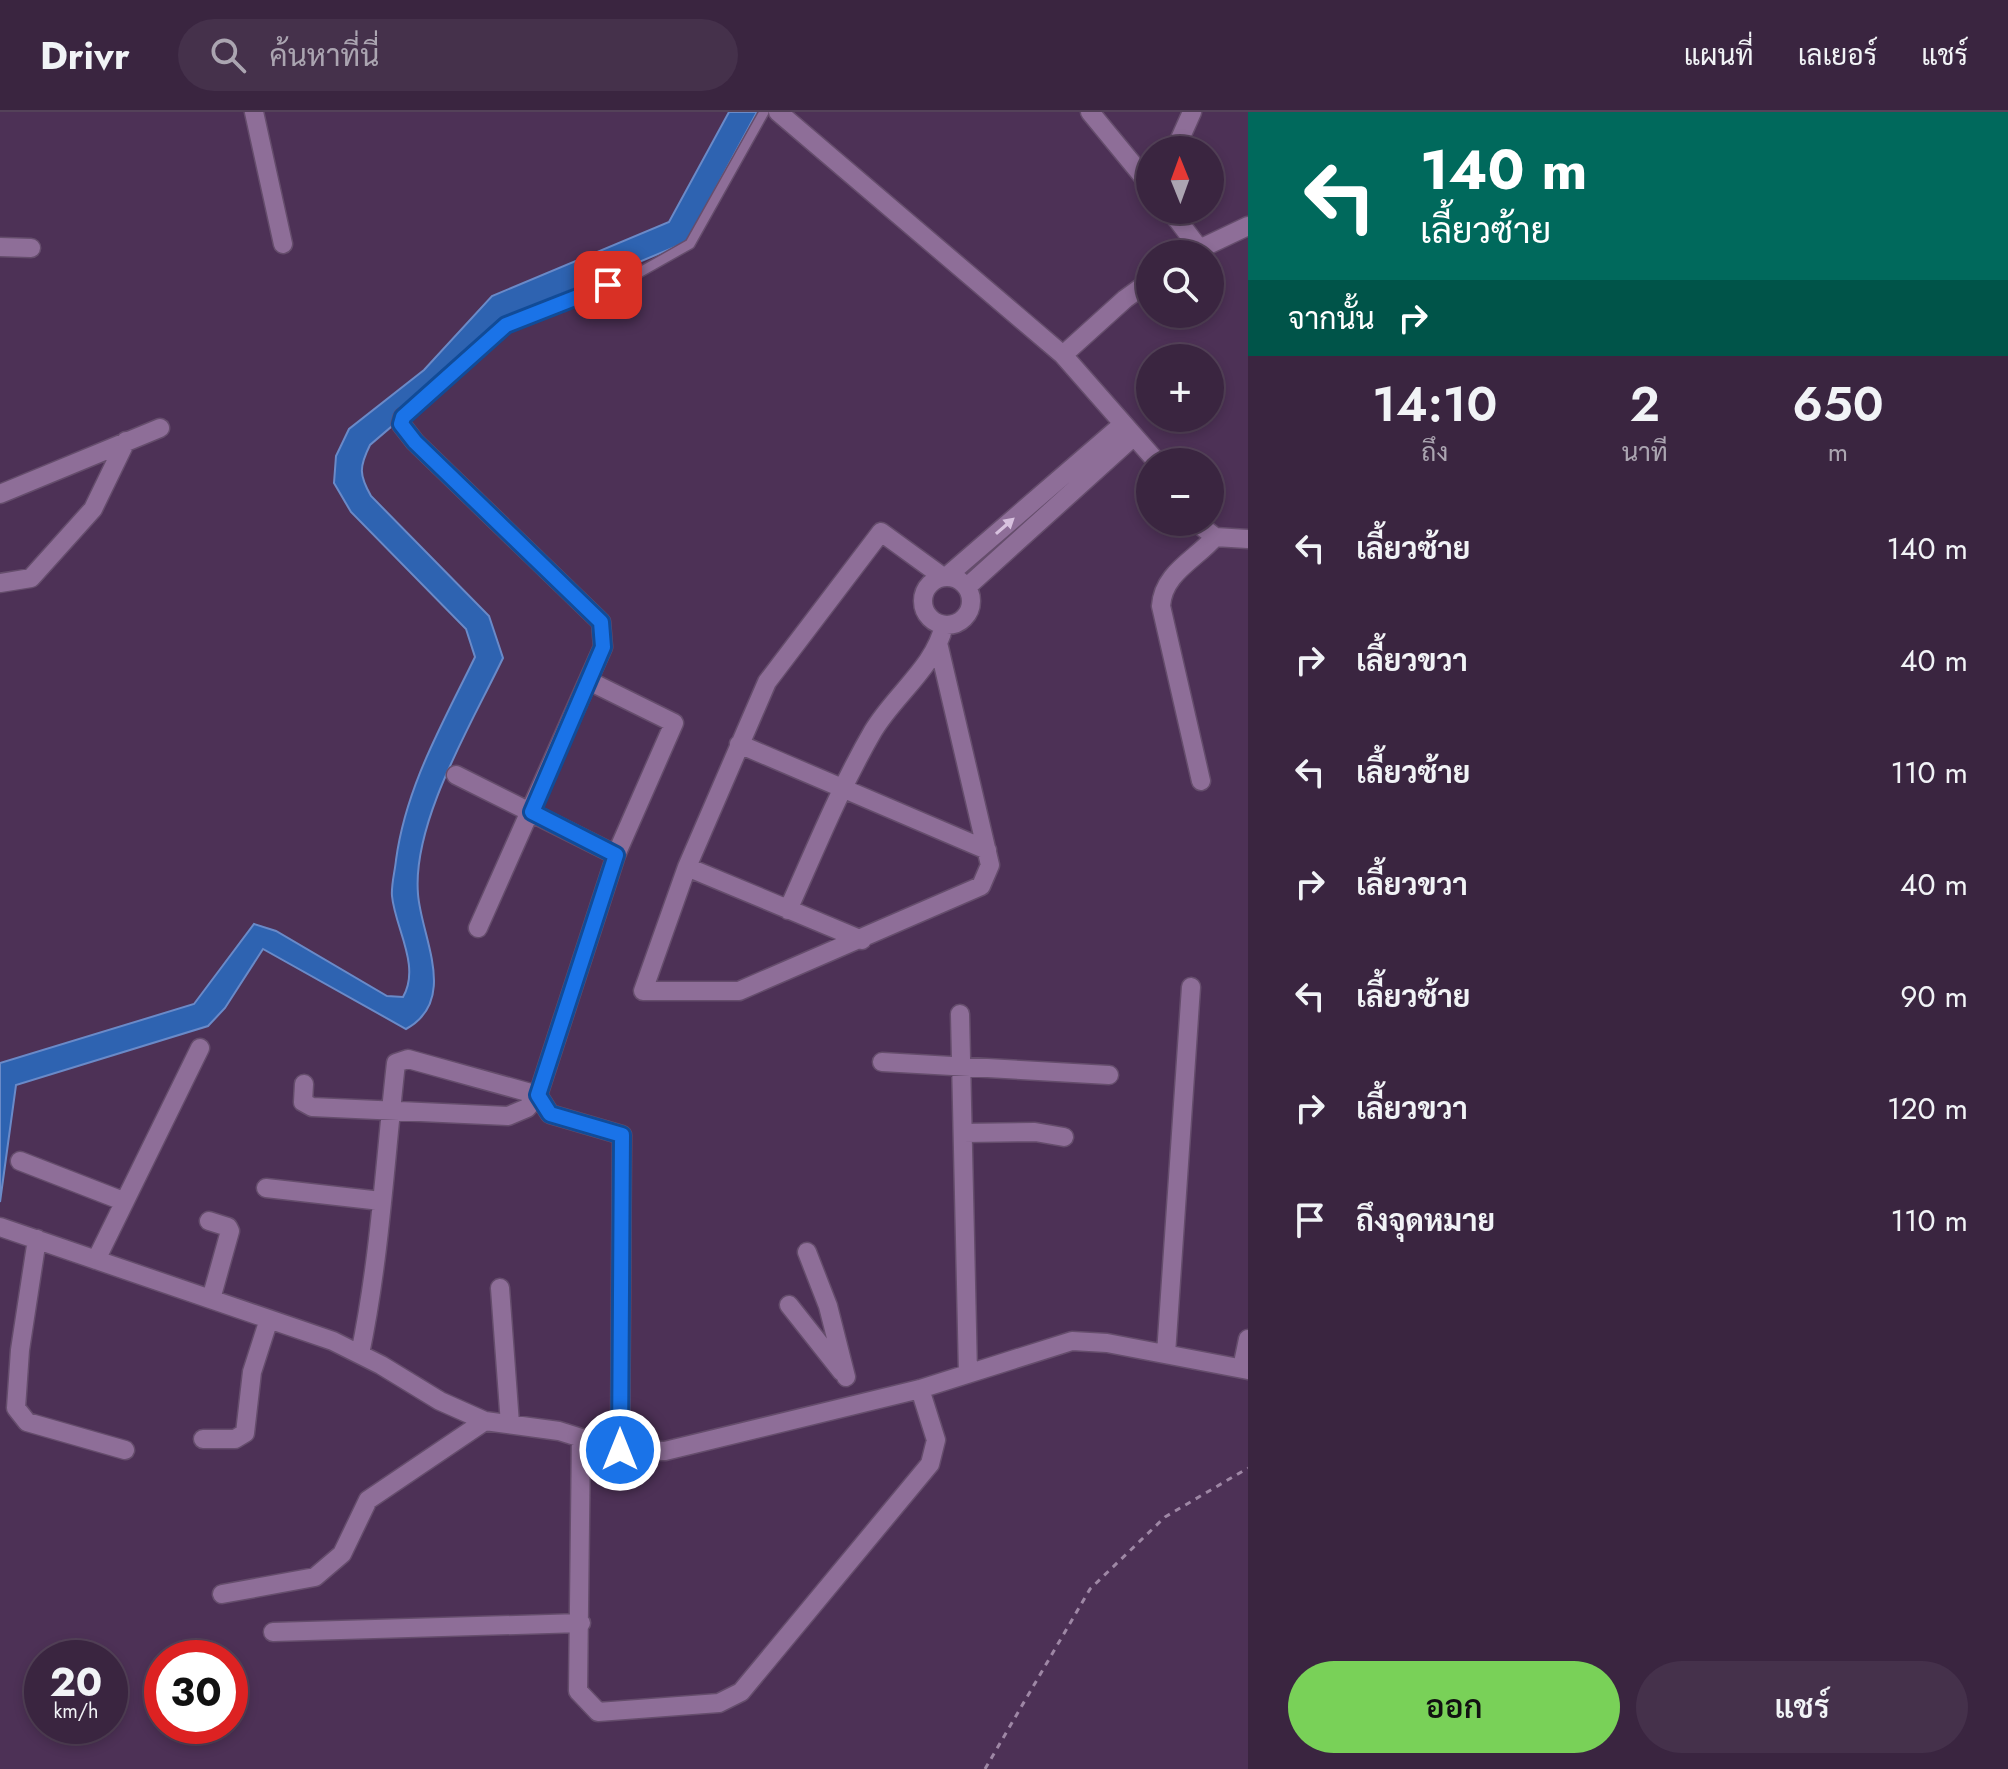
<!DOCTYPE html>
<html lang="th">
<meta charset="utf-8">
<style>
:root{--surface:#3a2540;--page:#45314b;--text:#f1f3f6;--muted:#aba5b1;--line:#544259;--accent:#79d158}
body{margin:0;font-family:Jost,Sarabun,sans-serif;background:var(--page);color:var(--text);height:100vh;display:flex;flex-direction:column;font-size:30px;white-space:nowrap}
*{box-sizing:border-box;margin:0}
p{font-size:26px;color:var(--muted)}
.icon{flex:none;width:44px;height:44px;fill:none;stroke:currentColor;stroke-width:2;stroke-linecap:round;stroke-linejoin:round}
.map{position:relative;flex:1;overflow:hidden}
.details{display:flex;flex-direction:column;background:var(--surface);width:760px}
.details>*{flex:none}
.top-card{background:#00695c;color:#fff;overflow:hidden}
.needle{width:52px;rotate:359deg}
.buttons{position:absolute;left:1136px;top:24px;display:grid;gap:16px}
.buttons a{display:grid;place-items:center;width:88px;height:88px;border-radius:50%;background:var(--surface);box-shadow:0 4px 12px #0003,0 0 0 2px var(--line);font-size:40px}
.speed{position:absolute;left:24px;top:1528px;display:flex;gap:16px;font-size:40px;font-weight:700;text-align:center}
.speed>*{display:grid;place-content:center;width:104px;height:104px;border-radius:50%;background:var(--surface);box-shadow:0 4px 12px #0003,0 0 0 2px var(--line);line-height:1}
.speed small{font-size:20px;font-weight:400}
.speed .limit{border:12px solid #d22;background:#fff;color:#111}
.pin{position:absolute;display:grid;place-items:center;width:68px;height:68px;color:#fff;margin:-34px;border-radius:16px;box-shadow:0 4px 12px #0006}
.me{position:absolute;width:88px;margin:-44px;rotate:0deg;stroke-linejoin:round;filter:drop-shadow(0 0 6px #0008)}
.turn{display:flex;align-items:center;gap:28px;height:168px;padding:0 40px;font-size:36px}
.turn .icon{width:104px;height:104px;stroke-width:2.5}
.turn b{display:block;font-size:56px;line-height:68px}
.then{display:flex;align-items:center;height:76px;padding:0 40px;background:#0003;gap:16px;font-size:30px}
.eta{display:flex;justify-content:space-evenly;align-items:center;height:136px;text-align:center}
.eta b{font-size:48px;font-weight:600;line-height:56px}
.action{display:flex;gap:16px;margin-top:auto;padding:16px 40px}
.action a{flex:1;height:92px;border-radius:48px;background:var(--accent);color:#111;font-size:32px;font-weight:600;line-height:92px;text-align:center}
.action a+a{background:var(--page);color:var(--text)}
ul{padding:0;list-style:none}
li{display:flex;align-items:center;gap:24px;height:112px;padding:0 40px}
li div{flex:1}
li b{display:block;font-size:30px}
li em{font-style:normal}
header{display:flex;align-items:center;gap:48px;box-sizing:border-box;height:112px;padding:0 40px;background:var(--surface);border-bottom:2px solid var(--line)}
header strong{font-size:38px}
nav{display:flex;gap:44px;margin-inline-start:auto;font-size:28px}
.search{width:560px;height:72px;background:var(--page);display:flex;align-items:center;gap:20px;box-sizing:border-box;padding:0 28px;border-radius:44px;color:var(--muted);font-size:30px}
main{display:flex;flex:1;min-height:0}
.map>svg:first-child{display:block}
.water{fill:#2e63b1;stroke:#6a8ac8;stroke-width:2}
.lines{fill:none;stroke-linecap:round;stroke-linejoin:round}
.lane-casing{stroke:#654d6c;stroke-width:12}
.street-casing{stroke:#654d6c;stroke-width:21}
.path{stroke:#9e87a5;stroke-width:3;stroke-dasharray:6 6;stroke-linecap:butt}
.lane{stroke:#8e6e98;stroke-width:9}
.street{stroke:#8e6e98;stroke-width:18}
.oneway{fill:#d7c1de}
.route-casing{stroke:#114b97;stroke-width:20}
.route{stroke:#1a73e8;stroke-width:14}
</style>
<header>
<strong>Drivr</strong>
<div class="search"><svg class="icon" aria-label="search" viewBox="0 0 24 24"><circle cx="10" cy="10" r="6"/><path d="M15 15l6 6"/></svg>ค้นหาที่นี่</div>
<nav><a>แผนที่</a><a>เลเยอร์</a><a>แชร์</a></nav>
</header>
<main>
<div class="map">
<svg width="1248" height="1657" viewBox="0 0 1248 1657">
<rect width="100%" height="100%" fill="#4d3156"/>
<path class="water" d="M729,0H757L687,130L507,205L473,245L370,333C359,355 359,363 371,384L489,504L503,546C472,611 412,710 418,782C421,825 459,888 406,917L263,837L225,896L208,914L16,973L0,1090V951L194,892L254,812L276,819L387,884L403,885C421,854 395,816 392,784C391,773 395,759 396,748C406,674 443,611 475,545L466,517L351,400L334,371L336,344L349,317L424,258L492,184L669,110Z"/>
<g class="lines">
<g class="lane-casing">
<path id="lane" d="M403,305L506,213L635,163L690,132L764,0"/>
</g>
<g class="street-casing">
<path id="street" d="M254,0L283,132
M778,0L1063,243L1157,350
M1090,0L1150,73
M1175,38L1192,0
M1170,98L1198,135
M0,135L31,136
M1189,142L1248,114
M1063,243L1125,187L1150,169
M403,305L401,312L415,330L601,510L603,535L478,816
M0,382L160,316
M1196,410L1215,425L1248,427
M923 489a24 24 0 1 1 48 0a24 24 0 1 1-48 0Z
M946,465L1123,312
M0,471L31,466L93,397L126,329
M967,475L1134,324
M939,535L990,753L981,774L739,879H643L687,755L767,570L881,420L943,465
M589,569L674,611L616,743L538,983L550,1002L622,1023L620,1338
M739,632L987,738
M456,663L616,743
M1201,669L1161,494C1163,461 1195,448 1215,425
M687,755L862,828
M788,798C815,738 840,676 873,619C895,582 935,555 944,513
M960,902L968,1262
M882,950L1109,963
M304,972L303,990L312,995L508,1004L527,996L538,983L408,947L396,951C385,1048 380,1146 360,1242
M963,1021L1035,1020L1064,1025
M20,1049L123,1089
M266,1076L381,1089
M209,1109L228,1115L230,1119L211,1187
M0,1115L333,1229L381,1253L440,1289L485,1309L559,1319L620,1338L665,1339L920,1277L1072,1229L1107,1231L1248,1258
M37,1127L20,1238L16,1296L27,1310L125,1338
M807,1140L828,1194L846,1265
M96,1148L200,936
M500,1176L510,1312
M789,1193L842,1260
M1166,1242L1191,875
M1242,1256L1248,1227
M581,1326L578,1579L598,1600L719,1591L741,1580L930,1352L936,1328L920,1277
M203,1327H235L245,1321L252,1260L269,1207
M222,1482L315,1465L342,1442L368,1388L485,1309
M273,1520L581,1511"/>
</g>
<path class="path" d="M985,1657L1090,1477L1165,1405L1248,1356"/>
<use href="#lane" class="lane"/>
<use href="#street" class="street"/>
</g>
<defs><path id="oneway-solid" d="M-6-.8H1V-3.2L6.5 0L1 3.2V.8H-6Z" transform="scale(2)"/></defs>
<use class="oneway" href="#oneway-solid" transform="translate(1005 414) rotate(-41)"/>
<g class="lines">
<g class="route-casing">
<path id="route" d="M608,173L506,213L403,305L401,312L415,330L601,510L603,535L532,700L616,743L538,983L550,1002L622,1023L620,1338"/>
</g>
<use href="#route" class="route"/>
</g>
</svg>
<div class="buttons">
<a><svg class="needle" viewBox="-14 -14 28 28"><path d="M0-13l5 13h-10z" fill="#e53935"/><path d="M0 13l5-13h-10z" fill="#aba5b1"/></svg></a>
<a><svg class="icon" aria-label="search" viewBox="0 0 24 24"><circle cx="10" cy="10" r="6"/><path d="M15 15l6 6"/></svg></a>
<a>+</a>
<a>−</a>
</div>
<div class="speed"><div>20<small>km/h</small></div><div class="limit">30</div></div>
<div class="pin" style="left:608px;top:173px;background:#d93025"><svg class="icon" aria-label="arrive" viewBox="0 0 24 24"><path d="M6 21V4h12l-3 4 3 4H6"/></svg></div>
<svg class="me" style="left:620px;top:1338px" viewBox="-20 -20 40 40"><circle r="17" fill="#1a73e8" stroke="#fff" stroke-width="3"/><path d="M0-11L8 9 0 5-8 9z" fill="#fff"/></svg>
</div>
<section class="details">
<div class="top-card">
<div class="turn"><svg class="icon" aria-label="left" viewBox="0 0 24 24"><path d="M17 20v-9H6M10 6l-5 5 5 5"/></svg><div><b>140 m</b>เลี้ยวซ้าย</div></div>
<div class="then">จากนั้น<svg class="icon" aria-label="right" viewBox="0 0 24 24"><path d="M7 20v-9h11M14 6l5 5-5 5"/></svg></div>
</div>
<div class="eta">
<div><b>14:10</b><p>ถึง</p></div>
<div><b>2</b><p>นาที</p></div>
<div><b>650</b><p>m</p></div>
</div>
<ul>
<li><svg class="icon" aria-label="left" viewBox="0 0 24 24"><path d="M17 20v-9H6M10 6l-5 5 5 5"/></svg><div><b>เลี้ยวซ้าย</b></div><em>140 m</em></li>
<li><svg class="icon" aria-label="right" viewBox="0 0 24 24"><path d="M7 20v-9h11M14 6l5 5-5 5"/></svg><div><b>เลี้ยวขวา</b></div><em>40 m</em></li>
<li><svg class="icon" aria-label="left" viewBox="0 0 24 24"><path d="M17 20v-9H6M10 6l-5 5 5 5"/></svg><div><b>เลี้ยวซ้าย</b></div><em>110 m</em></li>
<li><svg class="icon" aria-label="right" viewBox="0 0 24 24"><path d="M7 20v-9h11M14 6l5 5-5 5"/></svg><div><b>เลี้ยวขวา</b></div><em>40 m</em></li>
<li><svg class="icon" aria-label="left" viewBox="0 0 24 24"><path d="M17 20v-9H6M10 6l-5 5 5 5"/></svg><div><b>เลี้ยวซ้าย</b></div><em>90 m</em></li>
<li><svg class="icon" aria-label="right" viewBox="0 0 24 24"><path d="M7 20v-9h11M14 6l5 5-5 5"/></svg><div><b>เลี้ยวขวา</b></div><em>120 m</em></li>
<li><svg class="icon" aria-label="arrive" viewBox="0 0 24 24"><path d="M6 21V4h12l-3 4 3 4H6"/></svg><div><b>ถึงจุดหมาย</b></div><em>110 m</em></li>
</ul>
<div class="action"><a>ออก</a><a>แชร์</a></div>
</section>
</main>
